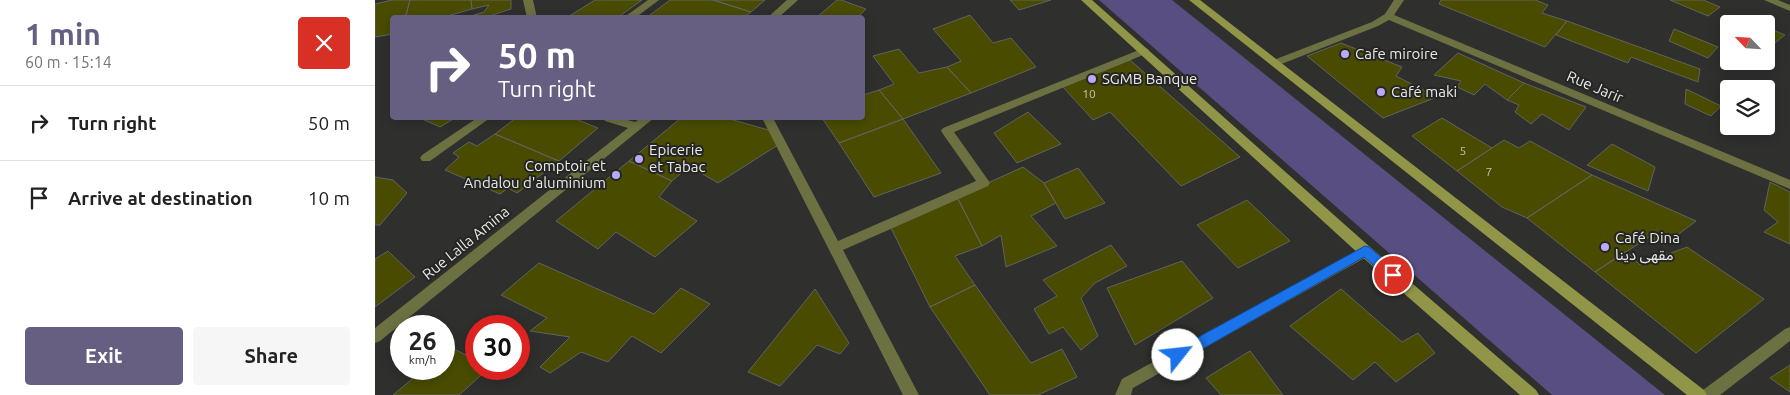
<!DOCTYPE html>
<meta charset="utf-8">
<style>
:root{--surface:#fff;--page:#f6f6f6;--text:#222;--muted:#767676;--line:#e0e0e0;--accent:#665f82}
body{margin:0;font-family:Ubuntu,"Noto Sans Arabic",sans-serif;background:var(--page);color:var(--text);height:100vh;display:flex;flex-direction:column;font-size:19px;white-space:nowrap}
*{box-sizing:border-box;margin:0}
p{font-size:16px;color:var(--muted)}
.icon{flex:none;width:28px;height:28px;fill:none;stroke:currentColor;stroke-width:2;stroke-linecap:round;stroke-linejoin:round}
.map{position:relative;flex:1;overflow:hidden}
.details{display:flex;flex-direction:column;background:var(--surface);width:375px}
.details>*{flex:none}
.hud{position:absolute;left:15px;top:15px;width:475px;height:105px;border-radius:5px;box-shadow:0 2px 12px #0003;background:#665f82;color:#fff;overflow:hidden}
.needle{width:32px;rotate:295deg}
.tools{position:absolute;left:1345px;top:15px;display:grid;gap:10px}
.tools a{display:grid;place-items:center;width:55px;height:55px;border-radius:5px;background:var(--surface);box-shadow:0 2px 12px #0003;font-size:25px}
.speed{position:absolute;left:15px;top:315px;display:flex;gap:10px;font-size:25px;font-weight:700;text-align:center}
.speed>*{display:grid;place-content:center;width:65px;height:65px;border-radius:50%;background:var(--surface);box-shadow:0 2px 12px #0003;line-height:1}
.speed small{font-size:12px;font-weight:400}
.speed .limit{border:8px solid #d22;background:#fff;color:#111}
.pin{position:absolute;display:grid;place-items:center;width:42px;height:42px;color:#fff;margin:-21px;border:2px solid #fff;border-radius:50%;box-shadow:0 1px 5px #0007}
.me{position:absolute;width:55px;margin:-28px;rotate:61deg;stroke-linejoin:round;filter:drop-shadow(0 0 4px #0008)}
.turn{display:flex;align-items:center;gap:18px;height:105px;padding:0 25px;font-size:22px}
.turn .icon{width:65px;height:65px;stroke-width:2.5}
.turn b{display:block;font-size:35px;line-height:42px}
.round{display:grid;place-items:center;flex:none;width:52px;height:52px;border-radius:5px;background:var(--page)}
.head{display:flex;align-items:center;justify-content:space-between;height:85px;padding:0 25px}
h1{font-size:30px;font-weight:700;line-height:38px;color:var(--accent)}
.cta{display:flex;gap:10px;margin-top:auto;padding:10px 25px}
.cta a{flex:1;height:58px;border-radius:5px;background:var(--accent);color:#fff;font-size:20px;font-weight:700;line-height:58px;text-align:center}
.cta a+a{background:var(--page);color:var(--text)}
ul{padding:0;list-style:none}
li{display:flex;align-items:center;gap:15px;height:75px;padding:0 25px;border-top:1px solid var(--line)}
li div{flex:1}
li b{display:block;font-size:19px}
li em{font-style:normal}
main{display:flex;flex:1;min-height:0}
.map>svg:first-child{display:block}
.green{fill:#594e81}
.building{fill:#494c00;stroke:#62625f}
.lines{fill:none;stroke-linecap:round;stroke-linejoin:round}
.minor{fill:#6d7142;fill-rule:evenodd}
.secondary{fill:#909548;fill-rule:evenodd}
.route{fill:#1a73e8;stroke:#114b97}
.poi-dot{fill:#b9aaf7;stroke:#252523;stroke-width:2}
.labels{text-anchor:middle;stroke-width:4;stroke-linejoin:round;paint-order:stroke}
.number-label{font-size:12px;fill:#c2c3af}
.poi-label{font-size:15px;fill:#eaebe9;stroke:#252523;text-anchor:start}
.street-label{font-size:15px;fill:#eaebe9;stroke:#252523}
</style>
<main>
<section class="details">
<div class="head"><div><h1>1 min</h1><p>60 m · 15:14</p></div><a class="round" style="background:#d93025;color:#fff"><svg class="icon" aria-label="close" viewBox="0 0 24 24"><path d="M6 6l12 12M18 6L6 18"/></svg></a></div>
<ul>
<li><svg class="icon" aria-label="right" viewBox="0 0 24 24"><path d="M7 20v-9h11M14 6l5 5-5 5"/></svg><div><b>Turn right</b></div><em>50 m</em></li>
<li><svg class="icon" aria-label="arrive" viewBox="0 0 24 24"><path d="M6 21V4h12l-3 4 3 4H6"/></svg><div><b>Arrive at destination</b></div><em>10 m</em></li>
</ul>
<div class="cta"><a>Exit</a><a>Share</a></div>
</section>
<div class="map">
<svg width="1415" height="395" viewBox="0 0 1415 395">
<rect width="100%" height="100%" fill="#2f2f2d"/>
<path class="green" d="M724,0H797L1290,395H1177Z"/>
<path class="building" d="M17,0H35L31,15L18,18V34L0,37V4Z
M35,0H96L97,9L65,18H22L31,15Z
M96,0H136V9L108,18H97L96,16L109,12L114,5L97,9Z
M220,0H267L242,18H191Z
M295,0H338L376,12L368,18H284L275,15Z
M338,0H390L376,12Z
M462,0H466L491,9L482,18L442,17Z
M635,0H676L644,10Z
M1066,0H1160L1173,5L1167,13L1192,21L1170,47L1064,4Z
M1295,0H1328L1345,7L1333,16Z
M595,15L618,43L636,38L661,67L596,93L572,67L586,61L558,29Z
M1367,17L1383,24H1364Z
M1192,21L1325,69L1323,82L1256,57L1253,63L1181,35Z
M1391,27L1410,35L1396,46L1391,44Z
M1299,29L1343,47L1333,58L1294,41Z
M966,43L1027,67L1021,76L1062,97L1008,118L932,56Z
M524,49L544,73L572,67L596,93L528,119L504,90L519,84L498,56Z
M1083,53L1149,83L1132,100L1110,84L1099,95L1082,87L1086,81L1059,75Z
M755,60L865,157L806,186L735,112L718,120L688,87Z
M1149,83L1211,107L1194,130L1167,114L1156,124L1140,112L1144,105L1132,100Z
M1311,89L1346,106L1336,116L1310,104Z
M504,90L528,119L464,143L447,118H488V95Z
M653,112L686,144L642,163L619,133Z
M45,118H80L65,127Z
M141,118H198L223,128L184,161L120,134Z
M306,118H351L397,131L403,145L343,183L314,166L297,181L254,161Z
M1067,118L1117,148L1082,171L1037,136Z
M528,119L566,173L499,197L464,143Z
M120,134L184,161L142,193L133,188L125,194L70,170L84,157L78,153L94,142L102,146Z
M1129,140L1144,148L1155,141L1217,175L1152,218L1127,207L1082,171Z
M1237,144L1280,167L1273,191L1212,165Z
M254,161L297,181L284,197L322,221L280,257L241,232L223,249L181,221Z
M648,167L669,183L681,203L656,216L682,246L631,267L626,235L607,246L582,197Z
M703,168L730,203L690,219L669,183Z
M1217,175L1321,221L1289,245L1274,237L1220,272L1152,218Z
M0,177L18,180L32,193L5,225H0Z
M1395,182L1415,192V244L1389,232L1403,222L1389,210Z
M582,197L607,246L580,256L600,285L555,307L516,228Z
M872,200L915,241L863,268L822,225Z
M736,245L752,266L720,283L706,298L723,336L706,350L688,327L674,334L659,309L682,296L668,280Z
M1312,247L1389,299L1321,353L1220,272L1251,251L1265,265Z
M13,251L40,277L0,307V259Z
M807,261L838,298L760,345L732,288Z
M164,263L279,314L306,288L335,304L286,353L257,336L233,362L206,352L175,373L165,367L195,337L155,331L172,318L126,295Z
M600,285L656,363L687,349L702,377L663,395H615L555,307Z
M440,289L474,343L465,354L442,345L405,386L373,372Z
M966,289L1027,342L1043,333L1060,353L1021,382L1000,362L978,380L915,326Z
M75,347L101,360V369H113L84,395H18L49,369H69V352Z
M875,351L908,395H846L831,378Z
M1415,365V392L1395,378Z"/>
<g class="lines">
<path class="minor" d="M148,0H158L162,18H152Z
M273,0H284L260,18H248Z
M412,0H423L403,18H392Z
M1019,0H1029L1019,15L1415,180V189L1014,20L1003,26L904,65H896L895,63L896,61L997,22L1010,14Z
M1389,0H1403L1415,5V11Z
M769,48L773,49L774,51L773,53L579,132L613,180L615,183L613,186L468,250L544,395H528L387,118H398L463,241L601,181L568,134L566,131L568,128Z
M102,118H115L55,161H47L45,158L47,155Z
M228,118H245L260,122L266,118H279L5,341L0,343V328L253,128L230,121Z
M990,246L995,247L997,251L995,255L758,388L756,395H740L747,379Z
M1415,327V341L1345,395H1325L1328,390L1410,329Z"/>
<path class="secondary" d="M706,0H717L995,247L1161,390L1164,395H1145L985,255Z
M814,0H825L1329,390L1332,395H1312Z"/>
</g>
<path class="route" d="M990,246L994,247L1022,271L1024,275L1022,278H1013L989,257L808,360L803,361L798,360L796,355L798,351Z"/>
<g class="poi-dot">
<circle cx="970" cy="54" r="5"/>
<circle cx="717" cy="79" r="5"/>
<circle cx="1006" cy="92" r="5"/>
<circle cx="264" cy="159" r="5"/>
<circle cx="241" cy="175" r="5"/>
<circle cx="1230" cy="247" r="5"/>
</g>
<g class="labels">
<g class="number-label">
<text x="714" y="98">10</text>
<text x="1088" y="155">5</text>
<text x="1114" y="176">7</text>
</g>
<g class="poi-label">
<text x="980" y="59">Cafe miroire</text>
<text x="727" y="84">SGMB Banque</text>
<text x="1016" y="97">Café maki</text>
<text x="274" y="155">Epicerie<tspan x="274" dy="17">et Tabac</tspan></text>
<text x="231" y="171" text-anchor="end">Comptoir et<tspan x="231" dy="17">Andalou d'aluminium</tspan></text>
<text x="1240" y="243">Café Dina<tspan x="1240" dy="17">مقهى دينا</tspan></text>
</g>
<g class="street-label">
<text transform="translate(1220 87) rotate(23)" y="5">Rue Jarir</text>
<text transform="translate(91 243) rotate(-39)" y="5">Rue Lalla Amina</text>
</g>
</g>
</svg>
<div class="tools">
<a><svg class="needle" viewBox="-14 -14 28 28"><path d="M0-13l5 13h-10z" fill="#e53935"/><path d="M0 13l5-13h-10z" fill="#767676"/></svg></a>
<a><svg class="icon" aria-label="layers" viewBox="0 0 24 24"><path d="M12 4l9 5-9 5-9-5zM3 14l9 5 9-5"/></svg></a>
</div>
<div class="speed"><div>26<small>km/h</small></div><div class="limit">30</div></div>
<div class="pin" style="left:1018px;top:275px;background:#d93025"><svg class="icon" aria-label="arrive" viewBox="0 0 24 24"><path d="M6 21V4h12l-3 4 3 4H6"/></svg></div>
<svg class="me" style="left:803px;top:355px" viewBox="-20 -20 40 40"><circle r="19" fill="#fff"/><path d="M0-13L10 11 0 6-10 11z" fill="#1a73e8"/></svg>
<div class="hud">
<div class="turn"><svg class="icon" aria-label="right" viewBox="0 0 24 24"><path d="M7 20v-9h11M14 6l5 5-5 5"/></svg><div><b>50 m</b>Turn right</div></div>
</div>
</div>
</main>
